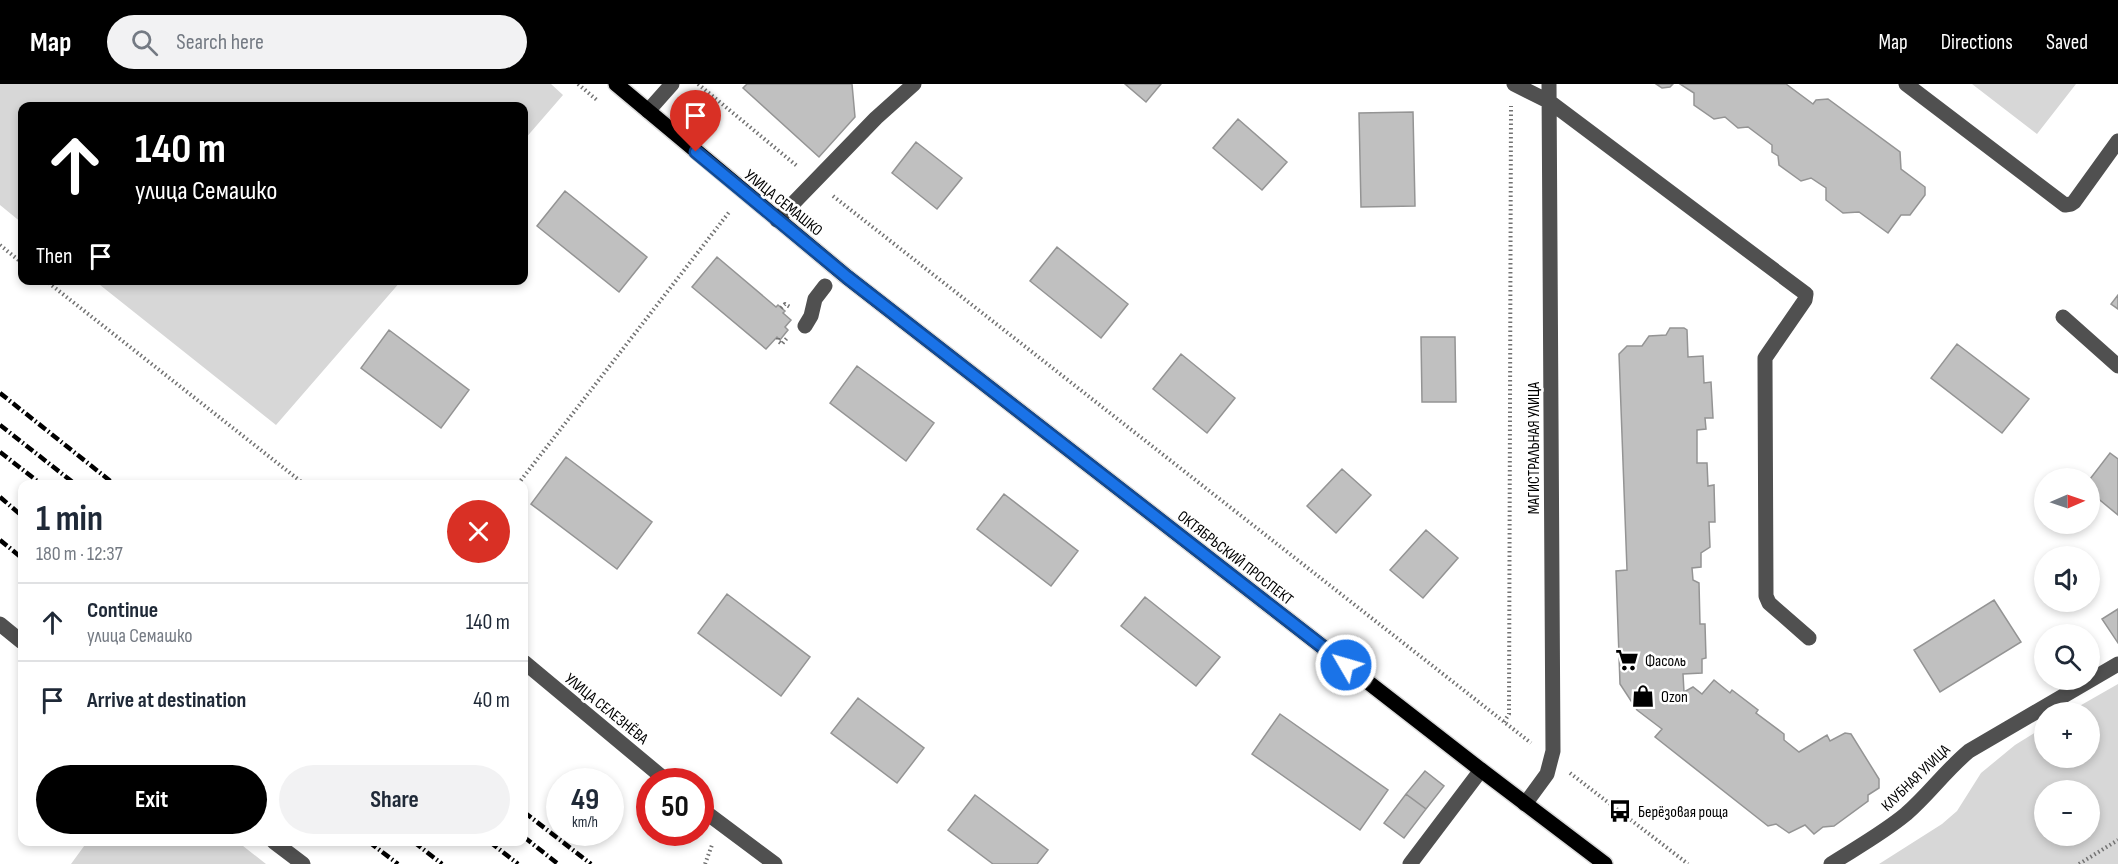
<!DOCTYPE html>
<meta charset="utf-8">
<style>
:root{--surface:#fff;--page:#f2f2f3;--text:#1f2937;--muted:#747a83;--line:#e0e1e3;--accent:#000}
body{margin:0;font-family:"Sofia Sans Condensed",sans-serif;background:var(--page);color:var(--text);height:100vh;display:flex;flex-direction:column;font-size:22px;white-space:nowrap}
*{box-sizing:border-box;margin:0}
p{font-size:20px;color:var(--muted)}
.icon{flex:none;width:33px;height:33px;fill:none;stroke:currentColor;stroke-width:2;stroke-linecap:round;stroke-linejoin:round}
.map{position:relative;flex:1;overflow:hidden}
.side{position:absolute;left:18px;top:396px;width:510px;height:366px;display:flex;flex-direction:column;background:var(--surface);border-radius:12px;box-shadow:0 3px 9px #0003}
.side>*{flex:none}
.hud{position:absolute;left:18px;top:18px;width:510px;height:183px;border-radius:12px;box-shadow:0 3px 9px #0003;background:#000;color:#fff;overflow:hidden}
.needle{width:39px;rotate:88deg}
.controls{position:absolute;left:2034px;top:384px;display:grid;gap:12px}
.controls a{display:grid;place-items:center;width:66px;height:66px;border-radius:50%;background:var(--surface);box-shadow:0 3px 9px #0003;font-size:30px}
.speed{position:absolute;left:546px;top:684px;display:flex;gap:12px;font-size:30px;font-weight:700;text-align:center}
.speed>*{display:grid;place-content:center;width:78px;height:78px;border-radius:50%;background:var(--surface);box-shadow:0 3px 9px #0003;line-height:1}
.speed small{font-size:15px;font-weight:400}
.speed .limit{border:9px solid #d22;background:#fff;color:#111}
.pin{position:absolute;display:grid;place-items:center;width:51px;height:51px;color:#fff;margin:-62px -26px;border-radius:50% 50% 50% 0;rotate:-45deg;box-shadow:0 0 6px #0007}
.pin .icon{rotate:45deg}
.me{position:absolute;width:66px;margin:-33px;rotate:308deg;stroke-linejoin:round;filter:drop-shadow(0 0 4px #0008)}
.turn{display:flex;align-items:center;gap:21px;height:126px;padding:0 18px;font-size:27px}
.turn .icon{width:78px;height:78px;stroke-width:2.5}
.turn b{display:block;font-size:42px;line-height:51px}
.then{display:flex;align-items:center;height:57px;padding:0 18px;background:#0003;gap:12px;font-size:22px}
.round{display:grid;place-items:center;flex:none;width:63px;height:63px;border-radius:32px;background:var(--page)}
.summary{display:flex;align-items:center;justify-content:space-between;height:102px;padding:0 18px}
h1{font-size:36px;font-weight:700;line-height:45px}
.cta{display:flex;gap:12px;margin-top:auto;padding:12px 18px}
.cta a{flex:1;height:69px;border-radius:36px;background:var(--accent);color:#fff;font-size:24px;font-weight:700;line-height:69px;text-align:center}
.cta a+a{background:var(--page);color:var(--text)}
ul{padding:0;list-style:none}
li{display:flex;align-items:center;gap:18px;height:78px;padding:0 18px;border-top:2px solid var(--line)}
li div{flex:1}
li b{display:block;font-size:22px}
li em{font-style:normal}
header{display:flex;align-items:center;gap:36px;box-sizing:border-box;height:84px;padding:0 30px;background:var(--accent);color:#fff}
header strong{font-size:28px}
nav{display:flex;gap:33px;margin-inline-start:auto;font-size:21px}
.search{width:420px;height:54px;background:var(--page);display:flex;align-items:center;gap:15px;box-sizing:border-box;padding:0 21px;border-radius:33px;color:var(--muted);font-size:22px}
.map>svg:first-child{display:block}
.green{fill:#d7d7d7;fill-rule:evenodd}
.building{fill:#c0c0c0;stroke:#949494;stroke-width:1.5}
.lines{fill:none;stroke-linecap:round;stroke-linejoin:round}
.major-casing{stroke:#dbdbdb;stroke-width:18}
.path{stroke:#727272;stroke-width:4;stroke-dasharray:1.5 3;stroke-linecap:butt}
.minor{stroke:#505050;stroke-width:15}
.major{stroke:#000;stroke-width:15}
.rail{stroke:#000;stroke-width:4.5;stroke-dasharray:9 3 1.5 3;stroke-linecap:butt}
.route-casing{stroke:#114b97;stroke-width:15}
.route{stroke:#1a73e8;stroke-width:10}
.labels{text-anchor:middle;stroke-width:5;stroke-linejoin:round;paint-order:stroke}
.street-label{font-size:16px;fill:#000;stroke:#fff}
.poi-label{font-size:16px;fill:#000;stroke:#fff;text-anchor:start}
</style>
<header>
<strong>Map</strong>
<div class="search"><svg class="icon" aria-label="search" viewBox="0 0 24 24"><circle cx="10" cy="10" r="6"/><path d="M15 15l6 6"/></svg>Search here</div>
<nav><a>Map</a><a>Directions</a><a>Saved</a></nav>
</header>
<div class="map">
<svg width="2118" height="780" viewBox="0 0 2118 780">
<rect width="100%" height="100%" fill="#fff"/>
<path class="green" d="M0,0H551L563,11L524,56V22H22V139L0,121Z
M1972,0H2076L2037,50Z
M95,197H401L276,341Z
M2118,600V780H1879L1942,740L1957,727L1981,689L2015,661L2044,643V674H2090V628H2069ZM2044,706H2090V752H2044Z
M87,758H238L266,780H71Z"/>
<path class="building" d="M747,0H852L855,33L819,73L743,4Z
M1125,0H1161L1146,18Z
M1656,0H1673L1670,3L1662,4Z
M1680,0H1786L1813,20L1816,16L1828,15L1900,68L1901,85L1925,103V111L1910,131H1901L1888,149L1859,128L1843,129L1826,116V104L1811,94L1801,97L1779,81L1778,72L1772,68V61L1748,43L1738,44L1725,33L1714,35L1694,21V9Z
M1413,28L1415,122L1361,123L1359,29Z
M1238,35L1287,78L1262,106L1213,64Z
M916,58L962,94L937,125L892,89Z
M565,107L647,173L619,208L537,142Z
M1057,163L1128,220L1101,254L1030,197Z
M717,173L776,223L778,221L785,227L783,229L791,236L785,243L788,246L780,256L777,253L766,265L692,203Z
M2118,211V225L2111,220Z
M1670,244H1684L1687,246L1688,273L1703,272L1704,299L1711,298L1713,334H1705L1706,345L1697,346V379H1707L1708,402L1714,401L1715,438H1709L1710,463L1701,469V483L1692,484L1693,496L1699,499L1700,540H1705L1706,574L1702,575V589L1683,590L1684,608L1693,603L1702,610L1714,596L1730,609L1732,606L1758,626L1756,629L1784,650V656L1799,668L1827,651L1830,657L1845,649L1851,650L1879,695V704L1868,711V717L1834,742L1823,743L1814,750L1805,741L1789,749L1776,740L1768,742L1655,653L1662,645L1637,626L1620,600L1616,487L1627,486L1619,270L1627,262H1642L1649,252L1666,251Z
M389,246L469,306L441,344L361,284Z
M1421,253H1455L1456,318H1422Z
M1957,260L2029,315L2002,349L1931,294Z
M1181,270L1235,314L1207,349L1153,305Z
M857,282L934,339L906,377L830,319Z
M2110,369L2118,375V431L2090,408V395Z
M566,373L652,438L617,485L531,420Z
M1342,385L1371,411L1336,449L1307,422Z
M1004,410L1078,467L1051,502L977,445Z
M1426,446L1458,474L1423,514L1390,486Z
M727,510L810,573L781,612L698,549Z
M1145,513L1220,573L1196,602L1121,542Z
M1994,516L2021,558L1940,608L1914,566Z
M2118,525V559L2102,535Z
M858,614L924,664L897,699L831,649Z
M1280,630L1388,706L1360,746L1252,670Z
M1425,687L1444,702L1426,725L1406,710Z
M1406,710L1426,725L1404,754L1384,739Z
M975,711L1048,766L1037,780H993L948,746Z"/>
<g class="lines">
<g class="major-casing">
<path id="major" d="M616,0L847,193L1481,686L1605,780"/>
</g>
<path class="path" d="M578,0L598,17
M698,0L797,82
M833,112L1531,659
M0,161L22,179
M45,196L304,400
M781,224L785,220L790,223
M778,254V257L782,260L787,254
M518,400L730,127
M1504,638L1509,630L1511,22
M1570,689L1688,780
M690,690L698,698
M705,780L712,761
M2079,780L2118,756"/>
<path class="minor" d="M1514,0L1550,18L1806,210L1805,216L1765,274V279L1766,512L1769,519L1809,554
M1906,0L2065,121L2071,120L2074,118L2118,57
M648,27L672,0
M777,136L876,34L914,0
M2063,233L2118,282
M805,242L811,232L815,215L825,202
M0,540L22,558
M524,578L668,698
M1525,720L1547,690L1553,667L1549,0
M700,724L775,780
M274,758L303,780
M1410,780L1481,686
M1831,780C1856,764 1883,749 1906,730C1929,710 1946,686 1969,667L2118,580"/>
<use href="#major" class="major"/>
<path class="rail" d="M0,309L114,400
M0,341L75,400
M0,368L41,400
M0,413L22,432
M0,456L22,474
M524,728L591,780
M524,753L558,780
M369,758L398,780
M414,758L442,780
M490,758L518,780"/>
</g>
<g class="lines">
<g class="route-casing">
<path id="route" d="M696,68L847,193L1346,581"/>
</g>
<use href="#route" class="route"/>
</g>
<defs>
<g id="supermarket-bare" transform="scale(1.8)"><path d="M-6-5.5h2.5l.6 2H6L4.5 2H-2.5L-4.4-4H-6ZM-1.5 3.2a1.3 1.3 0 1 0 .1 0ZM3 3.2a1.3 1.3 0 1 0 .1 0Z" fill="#000" stroke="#fff" stroke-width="2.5" paint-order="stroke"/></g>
<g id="shop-bare" transform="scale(1.8)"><path d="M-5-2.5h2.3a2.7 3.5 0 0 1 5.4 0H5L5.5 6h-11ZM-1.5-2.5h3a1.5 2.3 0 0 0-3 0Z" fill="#000" stroke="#fff" stroke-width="2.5" paint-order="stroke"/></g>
<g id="bus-bare" transform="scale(1.8)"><path d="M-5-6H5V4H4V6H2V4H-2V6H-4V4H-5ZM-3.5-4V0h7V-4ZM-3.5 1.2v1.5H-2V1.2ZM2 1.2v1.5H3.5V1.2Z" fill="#000" stroke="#fff" stroke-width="2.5" paint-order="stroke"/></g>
</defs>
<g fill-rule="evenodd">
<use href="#supermarket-bare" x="1627" y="576"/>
<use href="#shop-bare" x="1643" y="612"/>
<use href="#bus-bare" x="1620" y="727"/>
</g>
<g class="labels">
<g class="street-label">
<text transform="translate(784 118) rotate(39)" y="6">УЛИЦА СЕМАШКО</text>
<text transform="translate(1533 364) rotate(-90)" y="6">МАГИСТРАЛЬНАЯ УЛИЦА</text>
<text transform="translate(1236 473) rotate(38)" y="6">ОКТЯБРЬСКИЙ ПРОСПЕКТ</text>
<text transform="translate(607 624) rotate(39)" y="6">УЛИЦА СЕЛЕЗНЁВА</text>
<text transform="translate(1915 693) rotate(-44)" y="6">КЛУБНАЯ УЛИЦА</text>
</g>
<g class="poi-label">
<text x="1645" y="582">Фасоль</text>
<text x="1661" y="618">Ozon</text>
<text x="1638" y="733">Берёзовая роща</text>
</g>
</g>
</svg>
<div class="controls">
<a><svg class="needle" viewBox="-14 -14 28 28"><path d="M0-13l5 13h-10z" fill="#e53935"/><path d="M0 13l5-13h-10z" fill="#747a83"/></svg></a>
<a><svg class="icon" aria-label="sound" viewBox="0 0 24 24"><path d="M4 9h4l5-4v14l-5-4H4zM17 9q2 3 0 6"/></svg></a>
<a><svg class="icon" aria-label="search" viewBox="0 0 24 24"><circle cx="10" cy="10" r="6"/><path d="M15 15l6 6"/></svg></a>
<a>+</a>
<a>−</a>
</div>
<div class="speed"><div>49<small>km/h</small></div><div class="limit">50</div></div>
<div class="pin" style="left:696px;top:68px;background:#d93025"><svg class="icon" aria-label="arrive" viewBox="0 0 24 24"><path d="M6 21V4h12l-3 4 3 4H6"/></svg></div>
<svg class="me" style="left:1346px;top:581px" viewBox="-20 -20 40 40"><circle r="17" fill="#1a73e8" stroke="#fff" stroke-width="3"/><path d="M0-11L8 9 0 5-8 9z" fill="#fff"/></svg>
<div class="hud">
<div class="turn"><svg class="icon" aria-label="ahead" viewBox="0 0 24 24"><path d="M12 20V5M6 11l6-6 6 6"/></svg><div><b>140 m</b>улица Семашко</div></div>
<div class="then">Then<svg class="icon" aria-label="arrive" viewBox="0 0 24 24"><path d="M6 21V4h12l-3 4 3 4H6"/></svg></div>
</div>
<section class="side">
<div class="summary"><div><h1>1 min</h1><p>180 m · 12:37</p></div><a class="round" style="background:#d93025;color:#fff"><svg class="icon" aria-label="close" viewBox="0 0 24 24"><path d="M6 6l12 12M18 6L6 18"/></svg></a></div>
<ul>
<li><svg class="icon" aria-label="ahead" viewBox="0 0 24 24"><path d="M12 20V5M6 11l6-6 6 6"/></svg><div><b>Continue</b><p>улица Семашко</p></div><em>140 m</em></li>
<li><svg class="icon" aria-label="arrive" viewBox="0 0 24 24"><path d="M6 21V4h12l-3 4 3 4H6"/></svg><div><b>Arrive at destination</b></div><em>40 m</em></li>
</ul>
<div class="cta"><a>Exit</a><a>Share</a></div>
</section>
</div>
